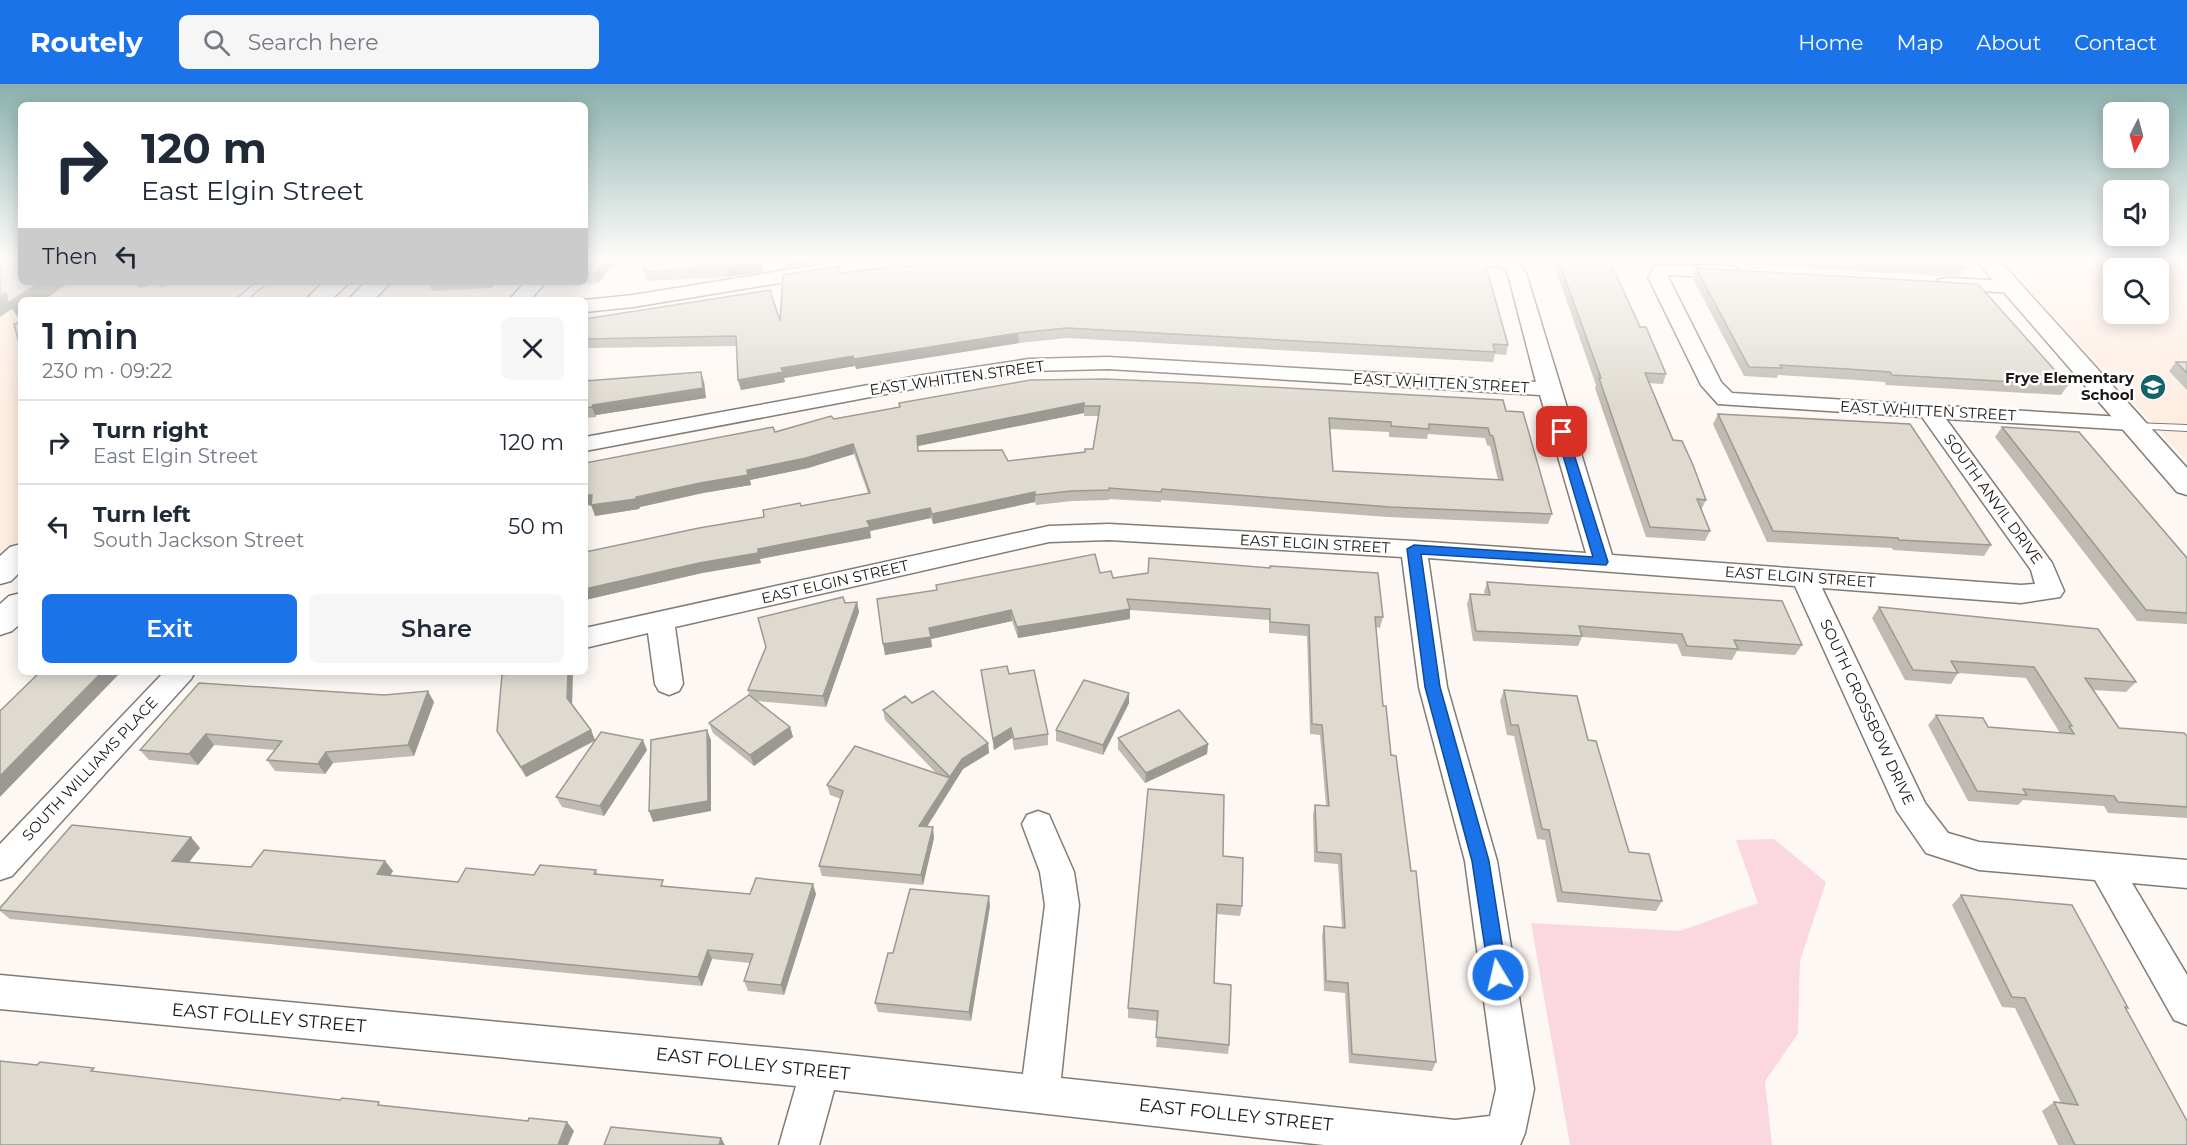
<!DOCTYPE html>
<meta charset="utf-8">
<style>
:root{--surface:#fff;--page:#f6f6f7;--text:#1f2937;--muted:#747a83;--line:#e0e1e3;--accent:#1a73e8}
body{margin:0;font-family:Montserrat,sans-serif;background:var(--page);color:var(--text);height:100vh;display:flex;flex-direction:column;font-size:22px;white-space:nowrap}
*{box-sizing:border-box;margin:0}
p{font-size:20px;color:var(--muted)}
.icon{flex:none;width:33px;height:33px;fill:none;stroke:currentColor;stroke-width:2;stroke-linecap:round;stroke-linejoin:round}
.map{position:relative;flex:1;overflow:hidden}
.sheet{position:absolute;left:18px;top:213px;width:570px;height:378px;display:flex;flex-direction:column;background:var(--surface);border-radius:9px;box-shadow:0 3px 15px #0003}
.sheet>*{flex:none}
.guide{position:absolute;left:18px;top:18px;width:570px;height:183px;border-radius:9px;box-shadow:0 3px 15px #0003;background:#fff;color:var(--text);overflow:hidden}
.needle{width:39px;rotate:186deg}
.fabs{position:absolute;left:2103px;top:18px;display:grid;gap:12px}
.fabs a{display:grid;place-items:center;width:66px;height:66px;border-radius:9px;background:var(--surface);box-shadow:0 3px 15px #0003;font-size:30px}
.pin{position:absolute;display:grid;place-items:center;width:51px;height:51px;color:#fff;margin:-26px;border-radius:12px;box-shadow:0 3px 9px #0006}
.me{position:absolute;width:66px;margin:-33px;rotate:351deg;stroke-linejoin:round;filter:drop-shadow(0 0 4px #0008)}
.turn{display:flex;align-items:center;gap:21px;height:126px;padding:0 24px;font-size:27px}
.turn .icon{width:78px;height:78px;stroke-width:2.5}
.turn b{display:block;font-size:42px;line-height:51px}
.then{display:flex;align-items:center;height:57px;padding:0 24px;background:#0003;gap:12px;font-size:22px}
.round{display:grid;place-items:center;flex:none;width:63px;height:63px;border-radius:9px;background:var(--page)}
.headline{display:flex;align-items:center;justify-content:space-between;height:102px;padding:0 24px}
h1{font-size:36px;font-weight:600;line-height:45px}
.action{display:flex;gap:12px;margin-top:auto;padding:12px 24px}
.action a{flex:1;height:69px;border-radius:9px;background:var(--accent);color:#fff;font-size:24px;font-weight:600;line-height:69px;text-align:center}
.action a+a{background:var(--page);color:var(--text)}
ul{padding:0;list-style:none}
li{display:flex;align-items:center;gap:18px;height:84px;padding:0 24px;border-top:2px solid var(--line)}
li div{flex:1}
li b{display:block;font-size:22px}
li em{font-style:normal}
header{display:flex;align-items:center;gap:36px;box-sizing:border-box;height:84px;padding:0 30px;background:var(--accent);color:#fff}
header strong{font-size:28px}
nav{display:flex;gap:33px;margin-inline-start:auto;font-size:21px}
.search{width:420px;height:54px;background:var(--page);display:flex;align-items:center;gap:15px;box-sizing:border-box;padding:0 21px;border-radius:9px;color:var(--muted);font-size:22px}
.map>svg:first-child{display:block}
.built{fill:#feede1;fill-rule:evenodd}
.green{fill:#fbd7df}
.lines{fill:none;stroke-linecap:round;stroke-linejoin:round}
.lane-casing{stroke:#837b74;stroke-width:2}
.street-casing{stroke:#837b74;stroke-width:3}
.secondary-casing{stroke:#837b74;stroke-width:3}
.lane{fill:#fff;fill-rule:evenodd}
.street{fill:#fff;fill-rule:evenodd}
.secondary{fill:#fff;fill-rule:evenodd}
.wall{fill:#bfbbb3;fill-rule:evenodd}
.shaded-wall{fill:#9b9992}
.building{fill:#dedad0;stroke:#9b9992;stroke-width:1.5;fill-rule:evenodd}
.route{fill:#1a73e8;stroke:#114b97;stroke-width:1.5}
.labels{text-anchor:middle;stroke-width:5;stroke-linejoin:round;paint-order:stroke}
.street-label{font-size:15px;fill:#1b1815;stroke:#fff}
.poi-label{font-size:15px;font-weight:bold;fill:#1b1815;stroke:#fff;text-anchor:end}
.near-street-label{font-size:18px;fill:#1b1815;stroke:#fff}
</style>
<header>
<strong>Routely</strong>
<div class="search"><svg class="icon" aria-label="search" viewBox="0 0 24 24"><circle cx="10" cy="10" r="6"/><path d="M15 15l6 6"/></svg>Search here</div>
<nav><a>Home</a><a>Map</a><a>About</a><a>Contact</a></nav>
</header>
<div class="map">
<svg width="2187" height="1061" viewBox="0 0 2187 1061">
<rect width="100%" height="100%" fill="#fef8f4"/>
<path class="built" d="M0,175L21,198H327L305,216H21V458L0,476Z
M2001,175H2187V377ZM2114,184H2158V230H2114Z"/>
<path class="green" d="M1774,755L1826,798L1800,877L1798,950L1765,997L1772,1061H1570L1531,839L1680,847L1758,819L1736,756Z"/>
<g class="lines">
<g class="lane-casing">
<path id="lane" d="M257,198H268L246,216H235Z
M2133,339L2187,341V347L2129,344V340Z"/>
</g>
<g class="street-casing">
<path id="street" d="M855,175H899L897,179L890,181L633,223L585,228V216L633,211Z
M1472,175H1516L1526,189L1612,471L2021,501L2035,500L2031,486L1922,333L1718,320L1701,301L1648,193L1656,181L1730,182L1737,184L1739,188L1737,192L1730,194L1669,191L1668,193L1721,298L1732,309L2139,334L2142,339L2139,344L2131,346L1946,335L2052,479L2064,507L2060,513L2021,519L1822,504L1925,719L1948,749L1979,758L2187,776V804L2132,799L2187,891V941L2174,936L2095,796L1979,786L1926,769L1897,727L1795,502L1428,474L1447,603L1497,777L1534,1005L1525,1049L1520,1061H1324L834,1006L819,1061H779L796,1002L0,925V891L820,968L1023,990L1045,821L1040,788L1022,740L1027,731L1038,727L1049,731L1074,788L1079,821L1061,994L1455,1036L1490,1032L1496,1005L1465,777L1419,603L1402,473L1109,456L1049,458L675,543L683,600L679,607L669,611L659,607L655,600L648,549L585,564V544L1049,442L1109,440L1414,457L1586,469L1540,311L1108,285L1029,287L923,303L585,367V353L923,291L1029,275L1108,273L1536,298L1508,190L1503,184L1474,179Z
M1945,194L2011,197L2018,199L2021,203L2018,207L2011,209L1938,204L1935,200L1938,196Z
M525,198H546L530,216H509Z
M164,588H195L191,595L12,792L0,796V760Z"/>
</g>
<g class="secondary-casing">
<path id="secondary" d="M1975,175H1998L2187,384V411L2177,408Z
M324,198H350L331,216H305Z
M365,198H391L374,216H348Z
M21,460V487L11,497L0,500V472L10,463Z
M21,509V539L12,547L0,551V520L9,512Z"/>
</g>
<use href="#lane" class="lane"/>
<use href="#street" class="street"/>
<use href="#secondary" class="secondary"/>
</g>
<path class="wall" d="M585,175H618L598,199L577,200L576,198H585Z
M643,175L763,188L727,193L647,197L644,188Z
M1552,175H1609L1640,243L1666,290L1663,300L1649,299L1673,356L1706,416L1701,426L1710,447L1705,457L1646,453L1595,304L1596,301Z
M1683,175H1957L1965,184L1959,193L1684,177Z
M1014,176L1508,261L1506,271L1495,270L1493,278L1067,254L1019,259L856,285L855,282L784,294L785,298L741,306L738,296L737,262L585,264V235L780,237L840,189Z
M1696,184L2068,301L2061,311L1886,301L1885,298L1842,295L1778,291L1777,294L1744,292L1692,193Z
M428,198H496L491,204L432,207Z
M2176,278H2187V306L2169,287Z
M585,297L704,298L706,314L596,331V333L585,334Z
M899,319L1506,327L1552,430L1548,440L1388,433L1161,416V418L1109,415V416L1072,417L1036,421L1035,418L933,440L931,434L870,447L871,454L760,475L761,479L702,489L585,516V466L586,468L764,433L801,422L868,409L854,370L808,384L750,396L751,401L703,409L640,423L639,425L595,432L775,348L834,335L900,323ZM1084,329V332H1098L1093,365L1085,368L1008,377L918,367V362ZM1330,345L1389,348V353L1427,355L1428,350L1485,354L1487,361L1490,362L1498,396L1333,387Z
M1718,330L1991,461L1984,472L1893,466L1892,464L1767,458L1713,340Z
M2002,343L2187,474V540L2137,537L1995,353Z
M1100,489L1113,494L1383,533L1380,544L1376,543L1383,622L1391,671L1436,978L1432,987L1349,979L1345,909L1324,907L1322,852L1324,842L1342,843L1338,780L1314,778L1313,731L1315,721L1326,722L1320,651L1310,650L1307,552L1269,549V536L1130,526V535L1018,554L1012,537L931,555L932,563L885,571L936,506V501Z
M1487,498L1802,561L1795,571L1737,567L1732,576L1682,572L1677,560L1582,553L1578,562L1473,557L1467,520L1470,510L1485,511L1484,508Z
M857,518L859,528L826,623L757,617L790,643L793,653L754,682L713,649L709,639L749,611L748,606L845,519Z
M1879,523L2136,598L2126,608L2093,606L2119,644L2187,652V734L2108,729L2104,722L2023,716L2018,721L1968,717L1928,641L1936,631L1988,643L2060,649L2026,594L1958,589L1951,600L1905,596L1872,534Z
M981,586L1009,590L1048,650V661L1014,666L1012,654L994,666Z
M520,588H572V621L591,646L595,656L647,666L604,732L562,723L556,713L595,657L526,693L503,658L497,647Z
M199,599L434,618L414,672L333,679L325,690L275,687L267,676L275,666L214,661L198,681L149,676L140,666Z
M1504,606L1588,656L1629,768L1662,817L1656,827L1557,818L1545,756L1537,755L1514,652L1507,651L1500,617Z
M1129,609V619L1103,671L1056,657V646Z
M912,619L988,659L989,669L963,685L927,743L934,754L923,801L822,792L819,782L841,715L830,711L827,701L937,690L885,636L883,626Z
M1118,654L1208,660L1207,670L1145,699L1118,665Z
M200,764L189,778L251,783L385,777L393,787L390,791L458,798L596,786L598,791L666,802L750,810H816L784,911L748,907L744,897L750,879L712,875L702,902L10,835L0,827V824Z
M1223,772L1242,822L1240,832L1216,830L1214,899L1229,961L1228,970L1156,963L1158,937L1128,934V924Z
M1961,811L2128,924L2126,925L2187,1061H2058L2042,1027L2054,1018L2061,1019L2015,924L2002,923L1952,821Z
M990,822L971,937L878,928L875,919L893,869Z"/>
<path class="shaded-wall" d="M608,175H618L598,199L595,190Z
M784,175H839L786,184Z
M761,178L763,188L727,193L725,184Z
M41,198H70L44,216H21V231L18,233L12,225L0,233V213L6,209Z
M135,198H179L161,203L158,199L139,204Z
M488,198H496L491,204Z
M1018,249L1019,259L856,285L854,275Z
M853,272L855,282L784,294L785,298L741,306L738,296L781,284Z
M701,288L704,298L706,314L596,331V333L592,323L593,321Z
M1084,319V329L918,362L917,352Z
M853,360L854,370L808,384L750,396L751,401L703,409L640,423L639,425L595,432L591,421L585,422V411H592L636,413L700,399L747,386Z
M1035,408V418L933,440L932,430Z
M930,424L931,434L870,447L871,454L760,475L761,479L702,489L585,516V505L758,465L867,437Z
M857,518L859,528L826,623L823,612Z
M1130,525V535L1018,554L1017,543Z
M1011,526L1012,537L931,555L932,563L885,571L883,560L929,544Z
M102,588H121L0,713V692Z
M568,588H572L573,589L572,625L567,614Z
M428,607L434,618L414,672L408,661Z
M1129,609V619L1103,671V661Z
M790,643L793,653L754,682L750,671Z
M1011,644L1012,654L994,666L993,655Z
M591,646L595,656L526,693L521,683Z
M707,646L711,656V727L653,738L649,727Z
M206,650L214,661L198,681L189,670Z
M643,656L647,666L604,732L600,722Z
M988,659L989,669L963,685L951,704L950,693L962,675Z
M1208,660L1207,670L1145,699L1146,689Z
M326,668L333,679L325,690L318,680Z
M950,694L951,704L921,752L919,742Z
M933,743L934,754L923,801L921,791Z
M191,753L200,764L182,787L172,777Z
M385,777L393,787L385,800L377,790Z
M813,800L816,810L784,911L781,901Z
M989,812L990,822L971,937L969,928Z
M708,866L712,875L702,902L698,893Z
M567,1038L574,1047L568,1061H558Z
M721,1054L725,1061H719Z"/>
<path class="building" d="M0,175H21V198H41L8,219L6,209L0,213Z
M585,175H608L595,190H585Z
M643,175H760L761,178L725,184L644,188Z
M917,175H1014V176L1024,175H1484L1508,261L1493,260L1495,268L1067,244L1018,249L854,275L853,272L781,284L783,288L738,296L736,252L585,255V235L770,206L780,237L783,191L839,182L840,189L918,181Z
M1558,175H1609L1640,243H1646L1666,290L1645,289L1673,356L1682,357L1693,381L1706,416L1697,415L1710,447L1650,443L1599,294H1601Z
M1813,175H1957L1965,184Z
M1696,184L1978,200L2068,301L1892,291L1890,288L1847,285L1780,281L1782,284L1749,283Z
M21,238V266L14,240Z
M2176,278H2187V289Z
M701,288L703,304L593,321L592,323L585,324V297Z
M1105,295L1197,299L1503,316L1506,327L1523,328L1552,430L1390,423L1162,405L1161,408L1109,404V406L1071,407L1035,411V408L932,430L930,424L867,437L870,443L758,465V469L699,479L585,505V468L699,444L764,433L763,426L800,419L801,422L870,409L853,360L806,374L747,386L748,391L700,399L636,413V415L591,421L592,411H585V379L773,343L775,348L831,332L834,335L900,323L899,319L1031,296ZM1084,319V322H1100L1093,365H1085V368L1008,377L1002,366L918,367L917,352ZM1329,334L1391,338V342L1429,345V340L1488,344L1490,351L1493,352L1503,396L1333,387Z
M1718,330L1910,340L1991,461L1899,456L1898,454L1773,447Z
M2002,343L2079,348L2187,474V529L2146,526Z
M1095,470L1100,489L1111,487L1113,494L1148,489L1149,474L1270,484V482L1378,489L1383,533H1375L1383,622H1386L1391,671L1396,672L1411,787H1416L1436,978L1352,970L1348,899L1326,897L1324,842L1345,844L1341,770L1317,768L1315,721L1329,722L1322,641L1312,640L1309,541L1270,538V525L1127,515L1130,525L1017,543L1011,526L929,544L931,553L883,560L877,515L937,506L936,501Z
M1487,498L1782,517L1802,561L1734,556L1738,565L1687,562L1682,550L1579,542L1582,552L1476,547L1470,510L1490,511Z
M843,513L845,519L857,518L823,612L748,606L766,563L758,534Z
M1879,523L2098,545L2136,598L2085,594L2119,644L2184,649L2187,652V723L2118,718L2114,712L2023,705L2027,711L1977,707L1936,631L1983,634L1988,643L2074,650L2069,642H2072L2034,583L1951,577L1958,589L1913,586Z
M1007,582L1009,590L1034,586L1048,650L1014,655L1011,644L993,655L981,586Z
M40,588H102L0,692V627Z
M520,588H568L567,614L591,646L521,683L497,647L502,591Z
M1084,596L1129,609L1103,661L1056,646Z
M199,599L384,611L428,607L408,661L326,668L318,680L267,676L282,657L206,650L189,670L140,666Z
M1504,606L1577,612L1588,656L1596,657L1629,768L1649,770L1662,817L1562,808L1549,746L1542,745L1518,641H1511Z
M933,607L988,659L962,675L950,693L883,626L905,612L912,619Z
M749,611L790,643L750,671L709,639Z
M1179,626L1208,660L1146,689L1118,654Z
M707,646L708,717L649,727L651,656Z
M601,648L643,656L600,722L556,713Z
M855,662L950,694L919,742L933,743L921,791L819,782L843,707L827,701Z
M1148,705L1224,711L1223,772L1243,774L1242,822L1217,820L1214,899L1231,901L1229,961L1156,953L1158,927L1128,924Z
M72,741L191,753L172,777L251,783L264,766L385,777L377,790L458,798L466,784L534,791L540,781L596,786L594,790L663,796L661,802L750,810L756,794L813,800L781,901L744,897L753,870L708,866L698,893L0,826V824Z
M910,805L989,812L969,928L875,919L888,869H893Z
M1961,811L2072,821L2128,924L2125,923L2187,1037V1061H2075L2054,1018L2078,1021L2025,914L2012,913Z
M0,977L37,981L40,978L94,984L91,987L340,1016L342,1014L379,1018L378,1021L528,1037L529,1034L567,1038L558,1061H0Z
M611,1043L721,1054L719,1061H604Z"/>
<linearGradient id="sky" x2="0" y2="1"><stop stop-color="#8ab0ad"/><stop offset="0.54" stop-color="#fffcfa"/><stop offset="1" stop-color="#fffcfa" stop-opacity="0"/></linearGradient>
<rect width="2187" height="324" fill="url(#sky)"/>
<path class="route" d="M1562,345L1567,348L1608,478L1606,481L1421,470L1440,603L1489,777L1507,891L1504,897L1498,899L1492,897L1489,891L1472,777L1425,603L1407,465L1414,461L1593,473L1556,348Z"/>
<defs>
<g id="school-disc" transform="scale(1.35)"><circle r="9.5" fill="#136368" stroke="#fff"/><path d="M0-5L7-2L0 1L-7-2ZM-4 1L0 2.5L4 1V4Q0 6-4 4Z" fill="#fff"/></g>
</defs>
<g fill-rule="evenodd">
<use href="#school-disc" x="2153" y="303"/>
</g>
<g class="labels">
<g class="street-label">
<text transform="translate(957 294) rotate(-8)" y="5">EAST WHITTEN STREET</text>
<text transform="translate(1441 299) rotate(3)" y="5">EAST WHITTEN STREET</text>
<text transform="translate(1928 327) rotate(3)" y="5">EAST WHITTEN STREET</text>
<text transform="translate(1993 415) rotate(54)" y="5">SOUTH ANVIL DRIVE</text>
<text transform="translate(1315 460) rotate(3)" y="5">EAST ELGIN STREET</text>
<text transform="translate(1800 493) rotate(4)" y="5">EAST ELGIN STREET</text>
<text transform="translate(835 498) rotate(-13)" y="5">EAST ELGIN STREET</text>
<text transform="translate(1867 628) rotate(65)" y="5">SOUTH CROSSBOW DRIVE</text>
<text transform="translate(90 685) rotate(-47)" y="5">SOUTH WILLIAMS PLACE</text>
</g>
<g class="poi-label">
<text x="2134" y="299">Frye Elementary<tspan x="2134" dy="17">School</tspan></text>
</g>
<g class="near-street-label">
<text transform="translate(269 934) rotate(5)" y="6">EAST FOLLEY STREET</text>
<text transform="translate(753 980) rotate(6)" y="6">EAST FOLLEY STREET</text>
<text transform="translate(1236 1031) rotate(6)" y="6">EAST FOLLEY STREET</text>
</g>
</g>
</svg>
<div class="fabs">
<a><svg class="needle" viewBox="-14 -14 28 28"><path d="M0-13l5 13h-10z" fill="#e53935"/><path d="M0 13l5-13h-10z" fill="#747a83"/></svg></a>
<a><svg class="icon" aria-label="sound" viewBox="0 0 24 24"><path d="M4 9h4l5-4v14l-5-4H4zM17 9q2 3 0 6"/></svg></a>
<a><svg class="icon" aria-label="search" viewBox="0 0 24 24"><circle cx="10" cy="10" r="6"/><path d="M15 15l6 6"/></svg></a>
</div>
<div class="pin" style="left:1562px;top:348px;background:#d93025"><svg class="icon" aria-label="arrive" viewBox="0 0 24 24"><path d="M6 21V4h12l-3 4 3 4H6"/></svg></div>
<svg class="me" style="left:1498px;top:891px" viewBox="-20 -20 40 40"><circle r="17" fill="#1a73e8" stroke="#fff" stroke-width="3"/><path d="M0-11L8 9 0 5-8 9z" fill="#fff"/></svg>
<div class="guide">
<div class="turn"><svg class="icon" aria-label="right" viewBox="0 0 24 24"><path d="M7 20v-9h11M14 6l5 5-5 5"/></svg><div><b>120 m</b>East Elgin Street</div></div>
<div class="then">Then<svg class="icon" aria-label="left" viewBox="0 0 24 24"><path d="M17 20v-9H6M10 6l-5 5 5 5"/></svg></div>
</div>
<section class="sheet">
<div class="headline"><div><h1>1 min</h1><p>230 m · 09:22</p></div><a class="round"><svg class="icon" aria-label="close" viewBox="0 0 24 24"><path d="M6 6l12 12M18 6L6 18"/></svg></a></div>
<ul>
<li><svg class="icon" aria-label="right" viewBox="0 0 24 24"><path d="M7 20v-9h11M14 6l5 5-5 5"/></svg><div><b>Turn right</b><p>East Elgin Street</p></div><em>120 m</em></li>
<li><svg class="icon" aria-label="left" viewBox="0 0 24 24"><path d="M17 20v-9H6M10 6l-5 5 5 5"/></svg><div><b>Turn left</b><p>South Jackson Street</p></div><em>50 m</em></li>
</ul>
<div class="action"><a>Exit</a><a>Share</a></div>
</section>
</div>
